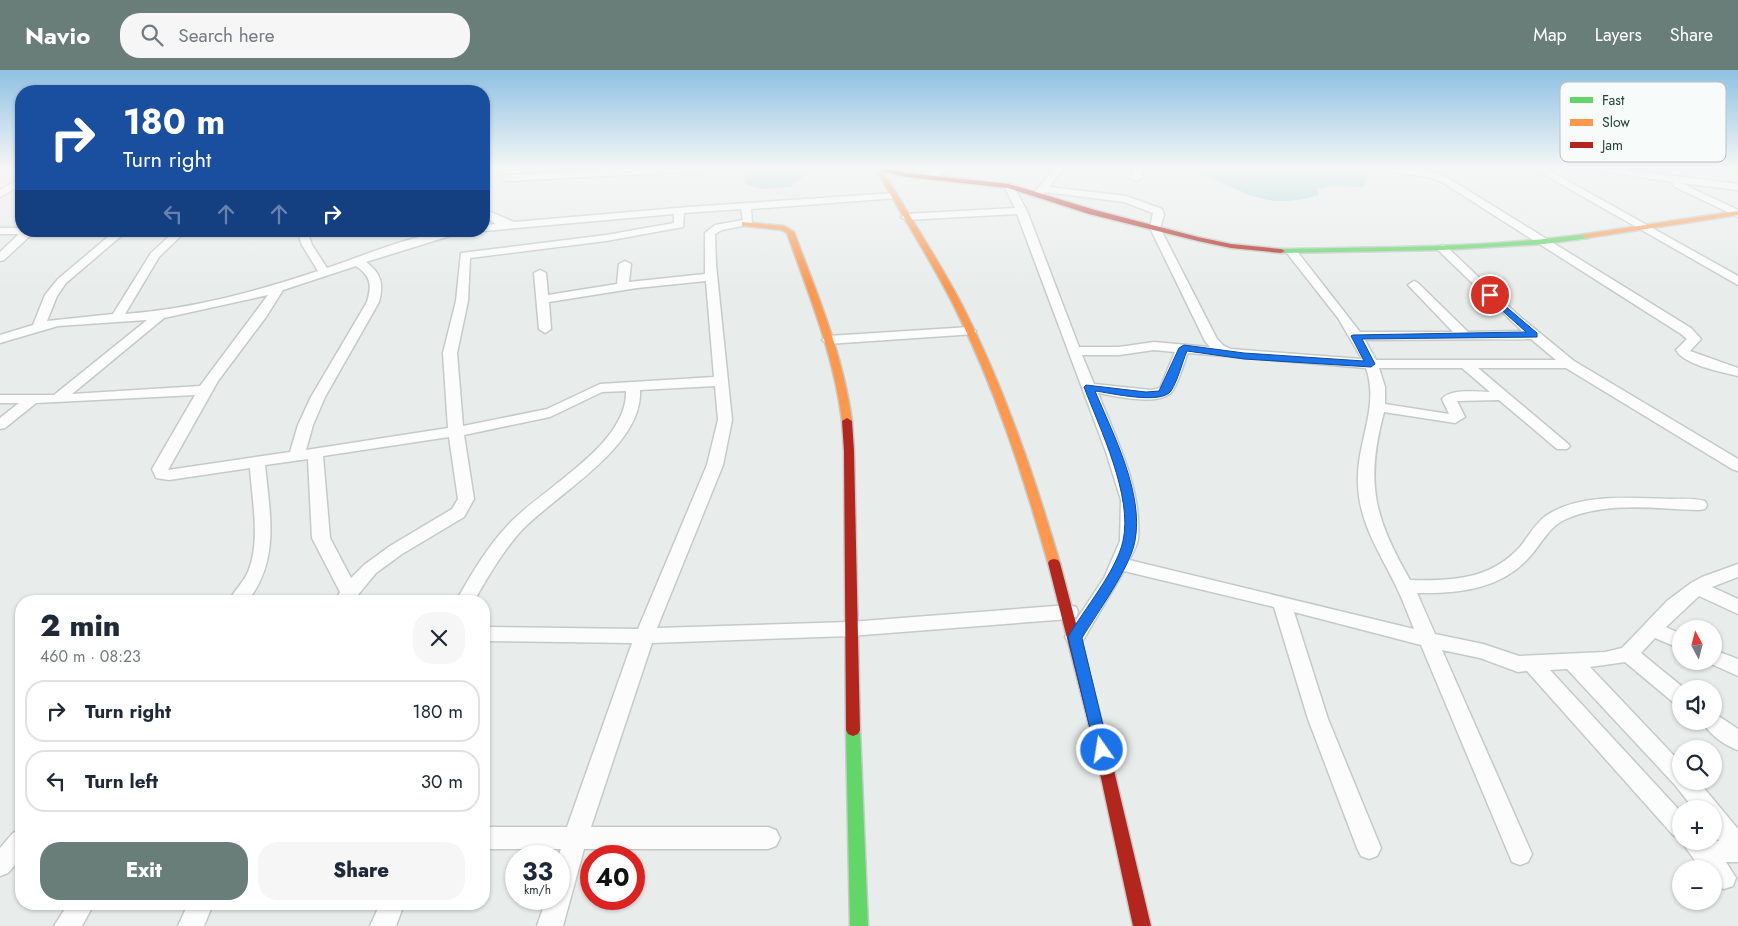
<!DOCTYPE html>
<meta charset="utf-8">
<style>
:root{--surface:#fff;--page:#f6f6f7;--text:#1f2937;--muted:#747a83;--line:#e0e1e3;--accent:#697e78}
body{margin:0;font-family:Jost,sans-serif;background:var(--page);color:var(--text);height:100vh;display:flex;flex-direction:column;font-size:19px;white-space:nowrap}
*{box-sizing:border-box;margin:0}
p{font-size:16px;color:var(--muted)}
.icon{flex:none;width:28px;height:28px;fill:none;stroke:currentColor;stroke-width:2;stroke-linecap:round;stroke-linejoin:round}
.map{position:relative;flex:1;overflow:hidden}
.side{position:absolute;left:15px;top:525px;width:475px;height:315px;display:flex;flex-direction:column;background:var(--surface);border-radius:20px;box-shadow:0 1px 4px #0004}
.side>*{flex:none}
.banner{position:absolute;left:15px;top:15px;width:475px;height:152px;border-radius:20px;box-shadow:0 1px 4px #0004;background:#1a4fa0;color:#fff;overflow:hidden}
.needle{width:32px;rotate:353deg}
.buttons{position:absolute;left:1672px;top:550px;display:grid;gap:10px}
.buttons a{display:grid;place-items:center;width:50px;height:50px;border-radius:50%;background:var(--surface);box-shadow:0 1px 4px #0004;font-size:25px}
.speed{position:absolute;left:505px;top:775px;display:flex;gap:10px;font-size:25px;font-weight:700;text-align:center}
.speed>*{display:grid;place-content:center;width:65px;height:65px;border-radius:50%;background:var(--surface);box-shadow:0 1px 4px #0004;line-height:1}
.speed small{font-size:12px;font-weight:400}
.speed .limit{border:8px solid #d22;background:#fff;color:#111}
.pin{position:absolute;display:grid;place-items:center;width:42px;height:42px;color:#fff;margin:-21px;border:2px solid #fff;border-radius:50%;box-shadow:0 1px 5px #0007}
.me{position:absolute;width:55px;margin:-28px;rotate:347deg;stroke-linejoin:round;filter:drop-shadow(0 0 4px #0008)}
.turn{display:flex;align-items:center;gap:18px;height:105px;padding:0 25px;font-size:22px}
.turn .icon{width:65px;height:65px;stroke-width:2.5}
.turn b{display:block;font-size:35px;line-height:42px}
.lanes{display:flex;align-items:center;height:48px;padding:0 25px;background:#0003;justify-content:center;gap:25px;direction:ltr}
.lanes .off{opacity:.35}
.round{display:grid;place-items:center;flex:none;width:52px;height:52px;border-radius:20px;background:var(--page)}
.summary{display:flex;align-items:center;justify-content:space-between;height:85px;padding:0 25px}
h1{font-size:30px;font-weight:800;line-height:38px}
.primary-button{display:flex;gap:10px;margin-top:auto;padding:10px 25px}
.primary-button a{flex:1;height:58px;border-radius:20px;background:var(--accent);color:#fff;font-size:20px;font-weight:800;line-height:58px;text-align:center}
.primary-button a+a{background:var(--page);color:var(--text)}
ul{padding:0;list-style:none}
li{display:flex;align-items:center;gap:15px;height:62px;margin:0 10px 8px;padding:0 15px;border:2px solid var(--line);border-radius:20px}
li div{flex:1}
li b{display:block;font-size:19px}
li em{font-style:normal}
header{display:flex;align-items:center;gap:30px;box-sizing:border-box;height:70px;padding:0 25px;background:var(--accent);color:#fff}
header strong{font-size:24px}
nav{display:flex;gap:28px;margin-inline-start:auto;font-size:18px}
.search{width:350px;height:45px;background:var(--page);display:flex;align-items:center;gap:12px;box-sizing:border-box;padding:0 18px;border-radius:20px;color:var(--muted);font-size:19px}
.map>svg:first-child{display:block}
.water{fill:#a9d4db}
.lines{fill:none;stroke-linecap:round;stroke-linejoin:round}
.street-casing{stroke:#c5cac8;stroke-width:3}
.fast-casing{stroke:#c3cbc8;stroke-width:3}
.slow-casing{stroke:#c3cbc8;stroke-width:3}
.jam-casing{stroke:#c3cbc8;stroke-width:3}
.street{fill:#fcfcfc;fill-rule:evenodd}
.fast{fill:#63d668;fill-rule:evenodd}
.slow{fill:#ff974d;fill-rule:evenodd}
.jam{fill:#b3261e;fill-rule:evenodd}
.route{fill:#1a73e8;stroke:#114b97}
.key{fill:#f7fbf9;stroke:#b8c4c0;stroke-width:1}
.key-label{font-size:14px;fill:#24423a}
</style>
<header>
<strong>Navio</strong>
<div class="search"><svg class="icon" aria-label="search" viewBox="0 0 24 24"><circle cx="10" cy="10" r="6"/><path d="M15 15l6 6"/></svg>Search here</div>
<nav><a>Map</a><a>Layers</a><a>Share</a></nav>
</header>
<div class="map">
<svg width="1738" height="856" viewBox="0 0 1738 856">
<rect width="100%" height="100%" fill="#e8edeb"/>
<path class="water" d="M743,98H798L803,108L792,114L793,117L764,119L746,115Z
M1197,98H1369L1364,117L1332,116L1317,119L1319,125C1283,135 1265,133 1231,117C1220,112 1210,107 1198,104Z"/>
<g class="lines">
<g class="street-casing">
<path id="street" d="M638,98H705L701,101L506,111L501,108L506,105Z
M938,98H950L933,109H927V105Z
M1055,98H1064L1049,117L1126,126L1162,139L1164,145L1160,158L1217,269L1224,276L1231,279L1362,289L1338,248L1286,182L1292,179L1296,180L1360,262H1453L1410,217L1408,215L1414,211L1418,213L1468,262L1522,261L1438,180L1437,178L1442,175L1446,176L1518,245L1574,291L1738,389V401L1732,399L1566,298H1478L1567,373L1570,376L1567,379H1557L1499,330L1457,331L1465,347L1455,353L1384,342C1365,413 1374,447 1410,510C1451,511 1490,510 1520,477C1529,466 1535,453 1547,445C1581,423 1632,428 1671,429C1682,429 1694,428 1705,431L1707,435L1705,439L1699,440C1656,439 1607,431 1566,449C1550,456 1543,471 1532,484C1504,519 1459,524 1417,523L1435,564L1483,574L1519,586L1605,582L1622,578L1667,531L1691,513L1702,507L1738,494V507L1712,517L1738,529V544L1699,526L1666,557L1681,564V579L1655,568L1641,583L1685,619H1681V635L1674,633L1625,592L1590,597L1681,693V711H1698L1738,759V792H1726L1736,808L1733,816L1724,819L1715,816L1714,799H1701L1681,771H1719L1714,764V739H1694L1675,715L1567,599L1550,600L1681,742V768L1673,765L1527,601L1518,602L1480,588L1442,580L1532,784L1528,792L1520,795L1512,792L1421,575L1294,542L1328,649L1381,778L1377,786L1369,789L1361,786L1357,778L1308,649L1274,537L1124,501L1082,572L1075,574L1068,572L1065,567L1104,508L1120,471L1121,430L1106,382L1017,144L906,150L901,147L906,144L1015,138L1004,116L1012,114L1027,141L1079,277H1119L1154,272L1210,277L1205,271L1150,158L1153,143L1124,132L1045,122L1040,127H1034V123ZM1531,269L1556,290H1376L1365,270ZM1154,280L1175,282L1160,318L1151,320L1094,314L1082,285H1119ZM1188,283L1366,298C1380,338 1356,372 1358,414C1359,453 1380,483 1396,516C1403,530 1408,545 1414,559L1129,490C1132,484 1137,476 1138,469C1142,418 1116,369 1098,323C1115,326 1156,336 1171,323C1177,317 1184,292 1188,283ZM1379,298H1462L1490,322C1477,322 1451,318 1442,329L1449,344L1385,334V317Z
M1135,98H1144L1141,108L1136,111L1131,108Z
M1409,98L1430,101L1448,108L1691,258L1701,269L1690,281L1738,298V306C1722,302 1684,295 1676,280L1687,269L1681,264L1442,112L1428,107L1392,102L1387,99Z
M1533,98H1545L1738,206V215Z
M1582,98H1612L1738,114V120L1681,113L1738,140V147L1673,116V112Z
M21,108V115L0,127V120Z
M894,123L897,124V128L751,139L752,154L722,160L715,164L716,195L732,350L723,395L657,558L850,552L1069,535L1076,537L1078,542L1076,547L1069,549L850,566L652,573L591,757H768L776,760L780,768L776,776L768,779H584L563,856H537L546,829H559L558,786L561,779H484V757H567L632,573L484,571V557L638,559L707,395L718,350L715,316L640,320C643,377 556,424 521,461C502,482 488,507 474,531H456C471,505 487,477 508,455C541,419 628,375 626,321L602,322L550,347L464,365L474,429L464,447L402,484L376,503L353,531H335L340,522L312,468L308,389L265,395C270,446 280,488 248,531H229C234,521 243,513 248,502C261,471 252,430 250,398L169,410L156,408L152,399L195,325L36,333L5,358L0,359V348L19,333H0V325H54L147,250L58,256L0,273V265L33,255L45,225L58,209L115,161H127L66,213L57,226L47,251L113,244L151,183L175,161H186L159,187L125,244C192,239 255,222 318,201L302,175L297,161H307L312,175L327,198C372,183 418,161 466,161L366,192C381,203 384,214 379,232L325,327L313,355L306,380L448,358L443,283L456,231L461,183L606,165L674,153V144L484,161V155L496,154L484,146V139L514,152L689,137ZM741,139L743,150L715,155L705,163V204L629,212L631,194L625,191L619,194L617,214L548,225L546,203L540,200L534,203L539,259L545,263L551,259L549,232L637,218L706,211L714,307L600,314L547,339L463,356L457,283L468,231L470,188L606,171L683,157L684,143ZM356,196C371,206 372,215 367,232L311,327L298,355L290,382L168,400L218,311L266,247L283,220ZM268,225L200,316L72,324L164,248ZM449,367L458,429L452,439L390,476L364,495L351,508L330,468L323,386Z
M0,158H21V161H100L95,164H32L4,190L0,191V182L19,164H0Z
M970,257L976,261L975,264L828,274L822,270L828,266Z
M1714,580L1738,589V606L1707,592L1714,591Z
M1714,643L1738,659V680C1725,676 1708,663 1702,651H1714Z
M21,760V788L8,803L0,806V778L13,763Z
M68,834H94L82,856H54Z
M188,834H213L204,856H178Z
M380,834H404L396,856H370Z"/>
</g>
<g class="fast-casing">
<path id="fast" d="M1586,164L1590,166L1589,168L1544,174L1442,180L1281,183L1277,181L1281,179C1383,177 1485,178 1586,164Z
M853,654L858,656L860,660L868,856H850L846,660L848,656Z"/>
</g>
<g class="slow-casing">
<path id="slow" d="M878,100L883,101C909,146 938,189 962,235C1004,317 1034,405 1060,493L1058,496H1050L1048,493C1023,405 995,318 954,236C931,190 902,146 877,101Z
M1738,141V145L1586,168L1582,166L1586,164Z
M742,152L784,156L794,162C817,224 843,284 852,351L851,353L847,354L842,351C834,285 809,225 787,163L782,160L745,156H742Z"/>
</g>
<g class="jam-casing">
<path id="jam" d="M868,98H883L907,103L1009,114L1095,140L1198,167L1231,174L1281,179L1285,181L1281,183L1231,178L1198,171L1089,144L1008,118L907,107Z
M847,348L852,351L854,381L860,660L858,664L853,666L848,664L846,660L844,381L842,351Z
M1054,489L1058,490L1060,493L1107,671L1151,856H1133L1093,671L1048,493L1050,490Z"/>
</g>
<use href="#street" class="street"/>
<use href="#fast" class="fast"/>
<use href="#slow" class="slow"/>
<use href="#jam" class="jam"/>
</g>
<linearGradient id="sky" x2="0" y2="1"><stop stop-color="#8fc1e3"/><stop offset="0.45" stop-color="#f5f7f6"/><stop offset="1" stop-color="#f5f7f6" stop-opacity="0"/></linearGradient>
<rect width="1738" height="218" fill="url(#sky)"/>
<path class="route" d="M1490,223L1537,263V267L1362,269L1375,294L1371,297L1244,289L1187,281C1182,293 1178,310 1171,321C1161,335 1111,323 1095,321C1113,364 1144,423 1135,471C1130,498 1097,543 1082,568L1109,680L1107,684L1102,686L1096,684L1068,567C1084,539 1116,502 1123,471C1133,426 1100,359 1084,317L1086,315L1146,322L1159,321L1179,278L1184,275L1244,283L1364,291L1351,266L1353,265L1526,262L1487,227L1486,225Z"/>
<rect x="1560" y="12" width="166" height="80" rx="8" class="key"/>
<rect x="1570" y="27" width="23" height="6" fill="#63d668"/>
<rect x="1570" y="49" width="23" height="7" fill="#ff974d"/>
<rect x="1570" y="72" width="23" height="6" fill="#b3261e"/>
<g class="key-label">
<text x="1602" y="35">Fast</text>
<text x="1602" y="57">Slow</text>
<text x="1602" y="80">Jam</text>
</g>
</svg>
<div class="buttons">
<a><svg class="needle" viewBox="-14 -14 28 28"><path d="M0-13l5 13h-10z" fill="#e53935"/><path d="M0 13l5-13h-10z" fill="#747a83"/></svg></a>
<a><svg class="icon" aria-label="sound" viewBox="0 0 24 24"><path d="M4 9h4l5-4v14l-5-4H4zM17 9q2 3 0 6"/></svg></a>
<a><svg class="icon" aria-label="search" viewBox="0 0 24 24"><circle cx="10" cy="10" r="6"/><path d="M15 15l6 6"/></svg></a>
<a>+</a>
<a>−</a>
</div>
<div class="speed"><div>33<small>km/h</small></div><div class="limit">40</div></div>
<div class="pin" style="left:1490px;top:225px;background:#d93025"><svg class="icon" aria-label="arrive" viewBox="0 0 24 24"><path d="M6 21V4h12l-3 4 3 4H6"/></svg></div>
<svg class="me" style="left:1102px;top:680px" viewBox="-20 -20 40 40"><circle r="17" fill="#1a73e8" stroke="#fff" stroke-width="3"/><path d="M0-11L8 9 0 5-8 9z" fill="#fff"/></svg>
<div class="banner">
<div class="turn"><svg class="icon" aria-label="right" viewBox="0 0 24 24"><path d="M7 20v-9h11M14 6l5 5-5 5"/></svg><div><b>180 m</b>Turn right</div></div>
<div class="lanes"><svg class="icon off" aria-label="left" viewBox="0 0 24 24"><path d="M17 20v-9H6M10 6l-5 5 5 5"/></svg><svg class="icon off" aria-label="ahead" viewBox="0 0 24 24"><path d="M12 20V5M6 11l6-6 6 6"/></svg><svg class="icon off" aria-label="ahead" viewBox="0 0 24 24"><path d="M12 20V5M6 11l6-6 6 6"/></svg><svg class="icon" aria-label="right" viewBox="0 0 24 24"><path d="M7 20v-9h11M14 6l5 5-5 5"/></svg></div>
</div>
<section class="side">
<div class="summary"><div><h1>2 min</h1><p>460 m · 08:23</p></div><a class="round"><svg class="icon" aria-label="close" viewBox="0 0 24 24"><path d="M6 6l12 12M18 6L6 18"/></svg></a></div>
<ul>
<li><svg class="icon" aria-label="right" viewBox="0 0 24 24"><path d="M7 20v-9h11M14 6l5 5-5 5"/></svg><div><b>Turn right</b></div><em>180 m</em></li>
<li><svg class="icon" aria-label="left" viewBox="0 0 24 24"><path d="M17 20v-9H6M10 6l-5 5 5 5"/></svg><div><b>Turn left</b></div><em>30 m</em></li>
</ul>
<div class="primary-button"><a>Exit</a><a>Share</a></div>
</section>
</div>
